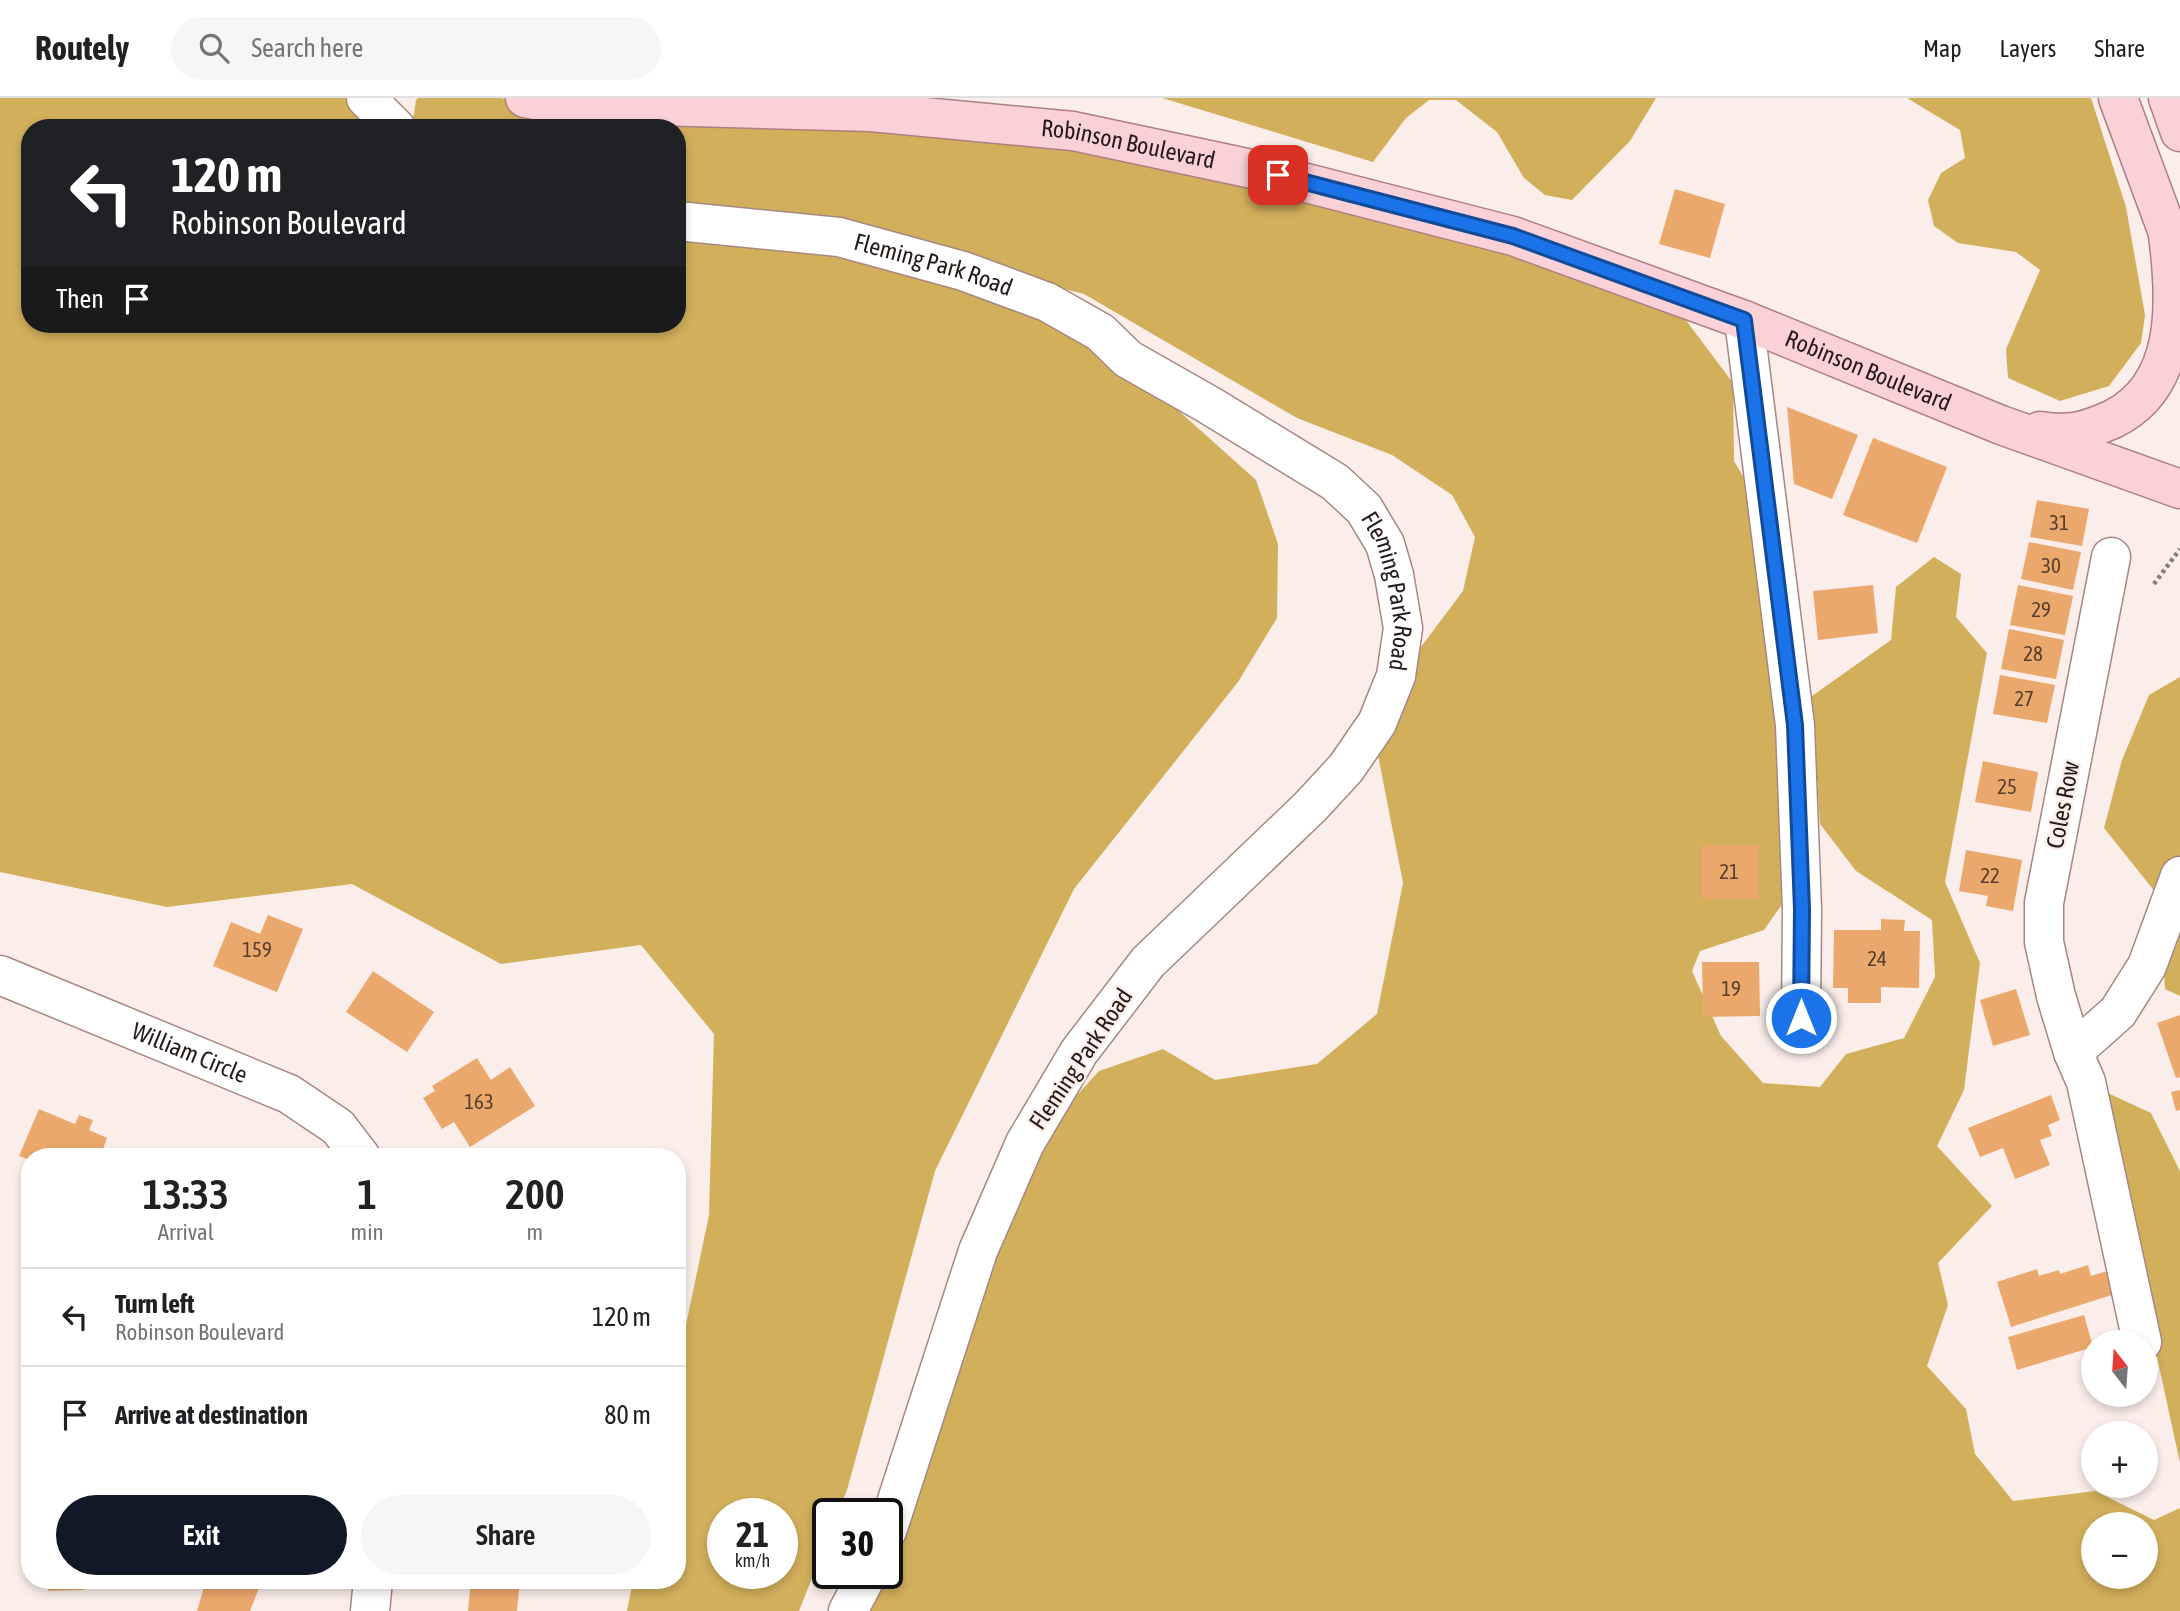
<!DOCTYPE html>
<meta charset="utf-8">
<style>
:root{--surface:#fff;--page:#f6f6f6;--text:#202124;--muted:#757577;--line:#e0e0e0;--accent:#111827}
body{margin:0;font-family:"Asap Condensed",sans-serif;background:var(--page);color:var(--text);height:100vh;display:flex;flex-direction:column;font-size:26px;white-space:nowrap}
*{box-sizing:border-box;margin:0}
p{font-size:23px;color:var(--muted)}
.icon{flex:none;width:38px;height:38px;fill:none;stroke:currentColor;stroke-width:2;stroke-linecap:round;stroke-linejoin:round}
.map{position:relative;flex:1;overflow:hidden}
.panel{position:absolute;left:21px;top:1050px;width:665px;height:441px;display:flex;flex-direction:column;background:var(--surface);border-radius:28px;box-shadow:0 4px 10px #0003}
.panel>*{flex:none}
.banner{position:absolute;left:21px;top:21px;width:665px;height:214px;border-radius:28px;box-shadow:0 4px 10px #0003;background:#202124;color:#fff;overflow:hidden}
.needle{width:46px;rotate:343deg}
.tools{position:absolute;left:2081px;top:1232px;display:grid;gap:14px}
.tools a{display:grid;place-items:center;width:77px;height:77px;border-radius:50%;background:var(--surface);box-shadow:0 4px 10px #0003;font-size:35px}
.speed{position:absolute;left:707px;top:1400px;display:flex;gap:14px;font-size:35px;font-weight:700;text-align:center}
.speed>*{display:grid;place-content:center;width:91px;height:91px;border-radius:50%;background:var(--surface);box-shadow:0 4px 10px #0003;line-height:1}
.speed small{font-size:18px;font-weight:400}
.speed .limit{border:4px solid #111;border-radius:10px;background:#fff;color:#111}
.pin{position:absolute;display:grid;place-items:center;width:60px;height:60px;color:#fff;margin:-30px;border-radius:14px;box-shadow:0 4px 10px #0006}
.me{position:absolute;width:77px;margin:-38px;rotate:0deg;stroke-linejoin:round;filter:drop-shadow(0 0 5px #0008)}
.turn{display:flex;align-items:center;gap:24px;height:147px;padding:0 35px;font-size:32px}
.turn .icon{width:91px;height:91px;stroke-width:2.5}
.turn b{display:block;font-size:49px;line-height:60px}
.then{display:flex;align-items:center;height:66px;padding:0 35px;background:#0003;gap:14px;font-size:26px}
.eta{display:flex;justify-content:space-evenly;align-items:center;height:119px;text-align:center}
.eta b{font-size:42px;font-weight:600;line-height:49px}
.action{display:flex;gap:14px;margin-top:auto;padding:14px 35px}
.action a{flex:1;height:80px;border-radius:42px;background:var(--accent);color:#fff;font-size:28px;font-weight:600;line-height:80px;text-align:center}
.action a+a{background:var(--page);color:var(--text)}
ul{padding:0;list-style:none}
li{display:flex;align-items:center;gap:21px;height:98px;padding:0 35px;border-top:2px solid var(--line)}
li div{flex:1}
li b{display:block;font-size:26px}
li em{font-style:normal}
header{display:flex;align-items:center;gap:42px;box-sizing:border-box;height:98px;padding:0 35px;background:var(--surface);border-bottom:2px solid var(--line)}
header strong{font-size:33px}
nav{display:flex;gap:38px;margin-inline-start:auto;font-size:24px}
.search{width:490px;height:63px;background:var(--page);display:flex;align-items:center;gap:18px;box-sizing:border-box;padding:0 24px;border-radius:38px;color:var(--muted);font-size:26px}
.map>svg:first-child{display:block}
.forest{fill:#d2af5b;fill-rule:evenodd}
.building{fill:#eba86c}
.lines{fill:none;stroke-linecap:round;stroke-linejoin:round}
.minor-casing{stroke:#a68880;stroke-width:41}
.major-casing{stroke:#ae7e83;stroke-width:41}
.path{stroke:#877b77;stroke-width:4.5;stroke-dasharray:3.5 3.5;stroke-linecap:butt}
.minor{stroke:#fff;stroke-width:38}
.major{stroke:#fad1d7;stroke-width:38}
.route-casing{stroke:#114b97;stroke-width:18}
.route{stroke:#1a73e8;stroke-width:12}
.labels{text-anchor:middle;stroke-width:5;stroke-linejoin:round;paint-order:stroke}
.number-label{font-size:21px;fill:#573e2d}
.street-label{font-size:24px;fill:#261b18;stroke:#fbeeea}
</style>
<header>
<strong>Routely</strong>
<div class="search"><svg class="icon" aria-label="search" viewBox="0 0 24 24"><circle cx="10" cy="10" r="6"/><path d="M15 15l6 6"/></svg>Search here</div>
<nav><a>Map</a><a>Layers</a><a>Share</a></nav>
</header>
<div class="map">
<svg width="2180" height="1513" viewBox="0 0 2180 1513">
<rect width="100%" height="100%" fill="#fbeeea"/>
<path class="forest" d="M0,0H360L389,30H30V226H677V125L840,144L1095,238L1256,382L1278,446L1277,520L1238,584L1074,791L935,1073L847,1392L837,1416H828V1440L799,1513H627L633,1482H677V1270L709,1117L714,936L641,847L501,866L352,786L167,809L0,774ZM723,1416H782V1475H723Z
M418,0H501L550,10L873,19L1250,74L1673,205L1733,285L1734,363L1761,409L1795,788L1764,832L1700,853L1692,873L1721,938L1763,985L1820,989L1846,956L1904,940L1935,879L1932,822L1856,773L1820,726L1812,598L1891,542L1896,489L1934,459L1961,476L1956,519L1987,555L1945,784L1980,865L1964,992L1937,1048L1992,1108L1938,1165L1948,1207L1927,1268L1966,1311L1975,1356L2013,1403L2095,1393L2154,1422L2180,1410V1513H855L876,1475H887V1453L986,1153L1034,1044L1099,973L1163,951L1215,982L1317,966L1377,916L1403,785L1378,657L1399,578L1463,493L1475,439L1452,397L1392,357L1297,320L1084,196L842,135L677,117V30H417L413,22L416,2ZM2093,1426H2146V1479H2093Z
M1162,0H1656L1630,43L1572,102L1545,97L1524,80L1497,34L1456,2H1429L1406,20L1373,64Z
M1907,0H2091L2126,109L2145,217L2141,245L2109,288L2060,303L2008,280L2006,251L2040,172L2016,154L1958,145L1934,128L1928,102L1941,75L1965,60L1960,32Z
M2180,579V898L2165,891L2160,800L2104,730L2122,662L2149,597Z
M2099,991L2151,1015L2180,1073V1365Z"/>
<path class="building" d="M1675,91L1725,106L1710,160L1659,146Z
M1787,309L1858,337L1832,401L1794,386Z
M1873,340L1947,369L1917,445L1843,417Z
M2037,402L2089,411L2082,448L2030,439Z
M2029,444L2081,454L2073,492L2021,481Z
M1873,487L1878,535L1818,542L1813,493Z
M2018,487L2073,498L2065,537L2010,527Z
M2009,531L2064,542L2056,581L2001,571Z
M2000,577L2055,587L2047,625L1993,616Z
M1983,663L2038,674L2031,714L1975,704Z
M1701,747H1758V801H1701Z
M1966,752L2022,762L2013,813L1986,808L1988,798L1959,793Z
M268,817L303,831L277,894L213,868L231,824L260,836Z
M1881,821L1905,822L1904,833H1920L1919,890L1881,889V905H1848V890H1833L1834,832H1881Z
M1702,864H1759L1760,918L1703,919Z
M373,873L434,914L407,954L346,914Z
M2016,891L2030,937L1993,948L1980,902Z
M2180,917V979L2176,980L2157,925Z
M477,960L491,982L510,969L535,1008L470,1049L454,1024L442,1031L423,1000L435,993L432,988Z
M2180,992V1012L2176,1013L2171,994Z
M2051,997L2060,1022L2048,1027L2052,1038L2040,1042L2050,1067L2015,1081L2003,1050L1980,1059L1968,1030Z
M39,1011L75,1026L79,1017L93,1022L89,1032L107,1040L100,1059H30V1062L19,1058Z
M2088,1167L2091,1178L2107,1173L2115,1196L2011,1229L1997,1184L2037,1171L2039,1178L2059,1172L2060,1176Z
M2084,1217L2093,1249L2017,1272L2008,1239Z
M48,1482H84V1492L48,1493Z
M206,1482H262L250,1513H197Z
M471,1482H520L517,1513H468Z"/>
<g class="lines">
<g class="minor-casing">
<g id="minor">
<path d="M366,0L396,30"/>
<path id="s1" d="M677,123L839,139L963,173L1047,204L1100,234L1128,261L1209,307L1335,384L1364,411L1385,446L1394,477L1403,530L1396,578L1377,625L1346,670L1310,709L1148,864L1079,954L1025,1045L978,1153L887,1433"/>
<path d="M1744,222L1795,627L1802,811L1801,920"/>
<path d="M2111,459L2044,805V844L2056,898L2073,954L2086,984L2142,1244"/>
<path id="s2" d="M0,877L289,996L338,1029L361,1059"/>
<path d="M2073,954L2118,914L2147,868L2180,778"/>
<path d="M370,1513L373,1482"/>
<path d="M848,1513L868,1475"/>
</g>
</g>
<g class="major-casing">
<g id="major">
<path id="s3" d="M525,0L550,5L871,14L1073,33L1252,71L1513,138L1744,222L2001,327L2180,391"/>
<path d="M2118,0L2177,159"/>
<path d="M2168,0L2180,34"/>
<path d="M2040,333C2070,338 2086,333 2113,321C2180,288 2177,206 2168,137"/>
</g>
</g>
<path class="path" d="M2154,486L2180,451"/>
<use href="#minor" class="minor"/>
<use href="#major" class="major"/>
</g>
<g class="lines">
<g class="route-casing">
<path id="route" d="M1278,77L1513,138L1744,222L1795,627L1802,811L1801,920"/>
</g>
<use href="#route" class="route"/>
</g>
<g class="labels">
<g class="number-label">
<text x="2059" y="432">31</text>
<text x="2051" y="475">30</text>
<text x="2041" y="519">29</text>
<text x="2033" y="563">28</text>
<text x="2024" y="608">27</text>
<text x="2007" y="696">25</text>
<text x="1729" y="781">21</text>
<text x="1990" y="785">22</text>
<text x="257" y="859">159</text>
<text x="1877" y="868">24</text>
<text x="1731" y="898">19</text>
<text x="479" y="1011">163</text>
</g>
<g class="street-label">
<text dy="8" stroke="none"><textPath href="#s3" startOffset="606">Robinson Boulevard</textPath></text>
<text dy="8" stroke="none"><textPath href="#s1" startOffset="261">Fleming Park Road</textPath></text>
<text dy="8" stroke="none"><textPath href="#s3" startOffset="1382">Robinson Boulevard</textPath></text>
<text dy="8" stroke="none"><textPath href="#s1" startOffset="849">Fleming Park Road</textPath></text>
<text transform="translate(2063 707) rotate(-79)" y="8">Coles Row</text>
<text dy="8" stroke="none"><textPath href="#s2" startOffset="205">William Circle</textPath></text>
<text transform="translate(1081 961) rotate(-56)" y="8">Fleming Park Road</text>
</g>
</g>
</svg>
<div class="tools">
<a><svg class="needle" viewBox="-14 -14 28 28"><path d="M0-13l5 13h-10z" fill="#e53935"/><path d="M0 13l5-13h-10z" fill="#757577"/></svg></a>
<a>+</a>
<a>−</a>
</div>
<div class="speed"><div>21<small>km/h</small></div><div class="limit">30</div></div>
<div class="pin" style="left:1278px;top:77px;background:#d93025"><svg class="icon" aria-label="arrive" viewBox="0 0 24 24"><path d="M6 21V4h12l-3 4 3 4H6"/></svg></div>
<svg class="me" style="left:1801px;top:920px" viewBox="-20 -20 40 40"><circle r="17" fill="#1a73e8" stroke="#fff" stroke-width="3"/><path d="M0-11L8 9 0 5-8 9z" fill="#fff"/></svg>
<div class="banner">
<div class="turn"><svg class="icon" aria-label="left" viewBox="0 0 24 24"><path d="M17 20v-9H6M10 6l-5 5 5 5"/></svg><div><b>120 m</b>Robinson Boulevard</div></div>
<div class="then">Then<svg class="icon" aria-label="arrive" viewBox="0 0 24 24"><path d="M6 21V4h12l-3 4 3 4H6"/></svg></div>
</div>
<section class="panel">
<div class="eta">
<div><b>13:33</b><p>Arrival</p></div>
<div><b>1</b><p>min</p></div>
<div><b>200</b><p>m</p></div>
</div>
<ul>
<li><svg class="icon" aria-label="left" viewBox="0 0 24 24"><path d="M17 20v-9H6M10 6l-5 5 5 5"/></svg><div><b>Turn left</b><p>Robinson Boulevard</p></div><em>120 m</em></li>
<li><svg class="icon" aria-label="arrive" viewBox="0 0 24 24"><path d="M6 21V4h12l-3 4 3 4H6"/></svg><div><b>Arrive at destination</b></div><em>80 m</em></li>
</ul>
<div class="action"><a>Exit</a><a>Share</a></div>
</section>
</div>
